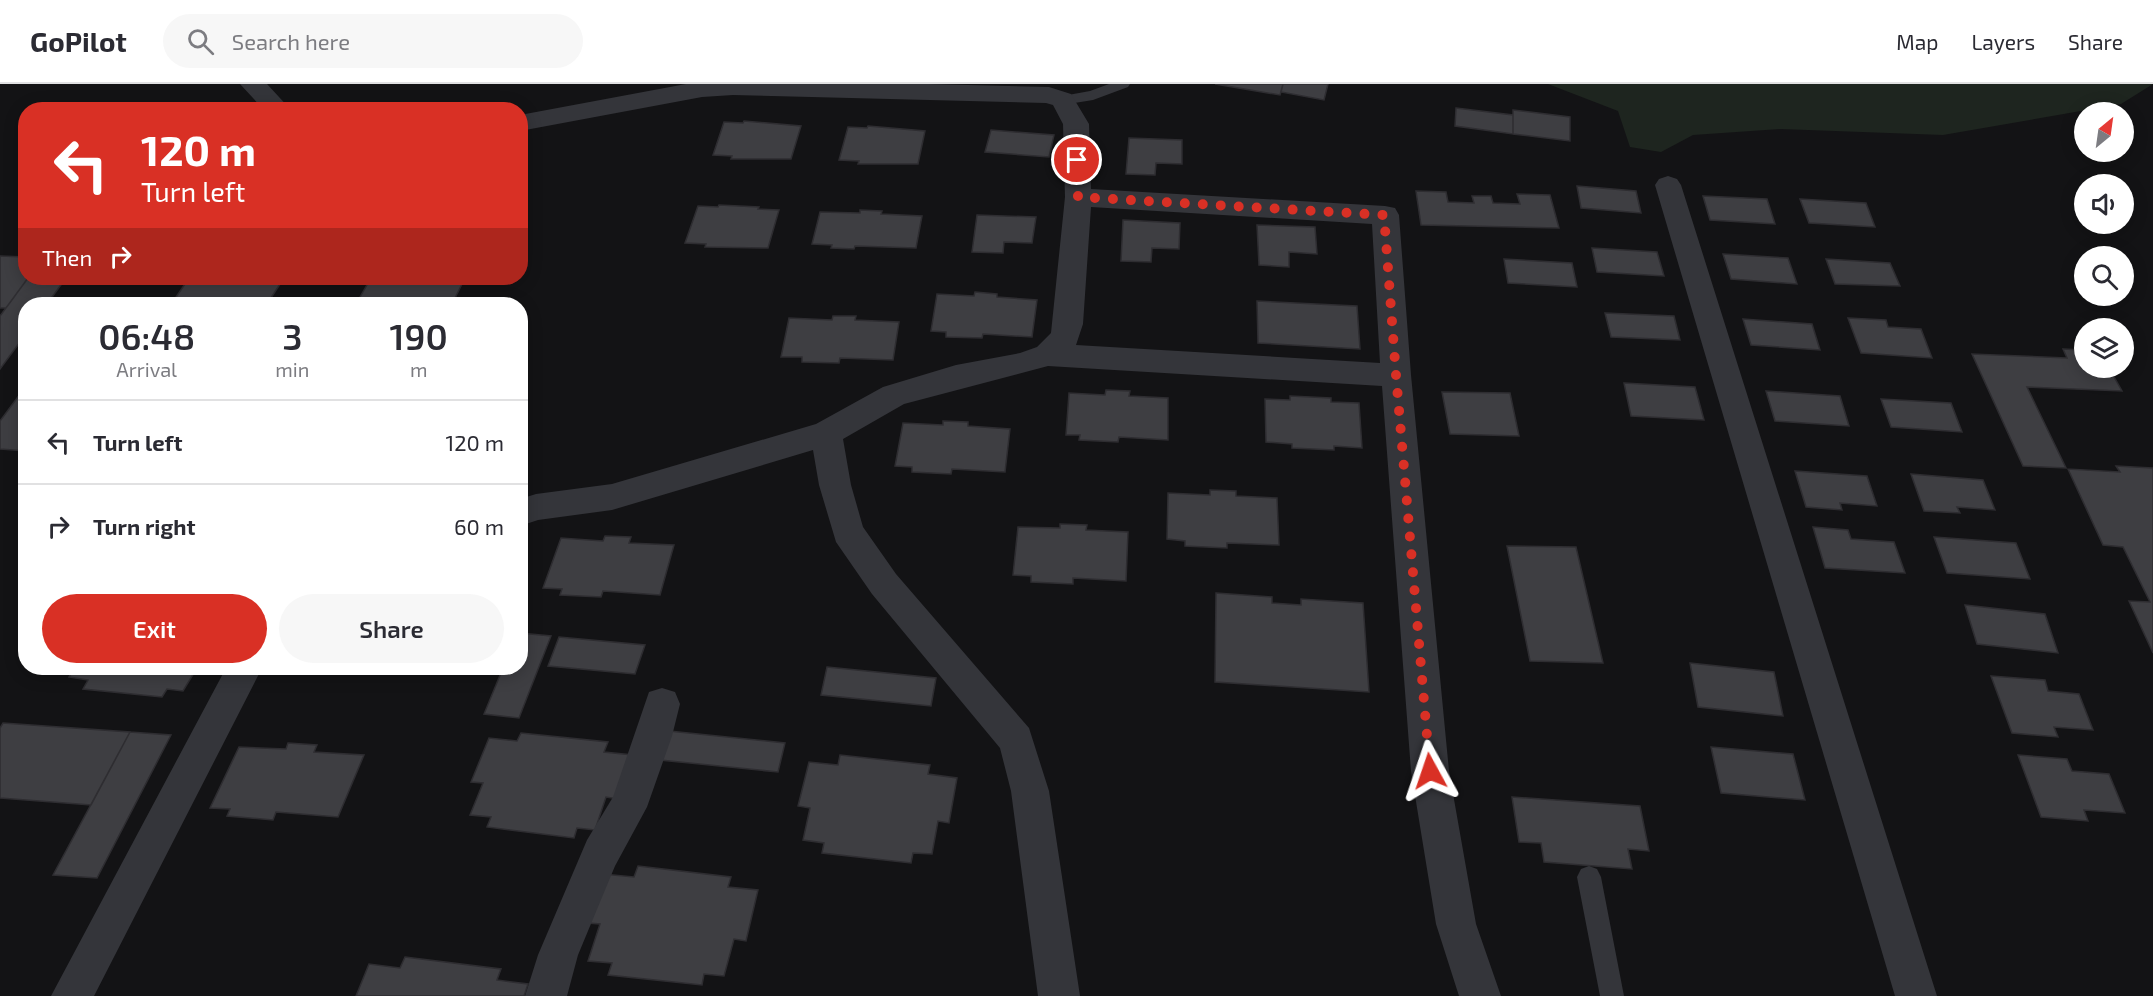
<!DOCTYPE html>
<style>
:root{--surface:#fff;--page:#f7f7f7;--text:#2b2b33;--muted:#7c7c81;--line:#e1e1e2;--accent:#d93025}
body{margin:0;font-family:"Exo 2",sans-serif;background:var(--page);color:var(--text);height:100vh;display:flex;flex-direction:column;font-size:22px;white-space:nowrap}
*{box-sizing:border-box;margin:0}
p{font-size:20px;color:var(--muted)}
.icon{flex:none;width:33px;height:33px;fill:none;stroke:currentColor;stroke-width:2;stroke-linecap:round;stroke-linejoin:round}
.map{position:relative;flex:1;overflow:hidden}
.side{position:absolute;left:18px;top:213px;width:510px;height:378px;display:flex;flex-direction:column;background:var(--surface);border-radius:24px;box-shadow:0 3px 15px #0003}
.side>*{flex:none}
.top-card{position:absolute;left:18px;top:18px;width:510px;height:183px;border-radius:24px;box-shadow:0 3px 15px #0003;background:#d93025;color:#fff;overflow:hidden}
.needle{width:39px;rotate:29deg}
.controls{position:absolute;left:2074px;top:18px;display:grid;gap:12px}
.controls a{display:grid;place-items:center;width:60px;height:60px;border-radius:50%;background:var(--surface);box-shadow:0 3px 15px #0003;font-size:30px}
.pin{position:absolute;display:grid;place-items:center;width:51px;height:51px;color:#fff;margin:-26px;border:3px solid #fff;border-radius:50%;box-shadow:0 2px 6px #0007}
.me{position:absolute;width:66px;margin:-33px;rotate:355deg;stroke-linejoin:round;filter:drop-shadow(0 0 4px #0008)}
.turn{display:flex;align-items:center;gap:21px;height:126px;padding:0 24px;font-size:27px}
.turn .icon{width:78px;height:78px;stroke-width:2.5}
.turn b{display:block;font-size:42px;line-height:51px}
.then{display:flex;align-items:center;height:57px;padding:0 24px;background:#0003;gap:12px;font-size:22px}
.eta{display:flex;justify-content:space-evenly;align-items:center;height:102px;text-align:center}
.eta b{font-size:36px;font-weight:600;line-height:42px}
.action{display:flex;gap:12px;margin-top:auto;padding:12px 24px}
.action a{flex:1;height:69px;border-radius:36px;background:var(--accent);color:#fff;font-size:24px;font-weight:600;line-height:69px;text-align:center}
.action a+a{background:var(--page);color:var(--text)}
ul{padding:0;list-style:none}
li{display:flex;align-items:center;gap:18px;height:84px;padding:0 24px;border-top:2px solid var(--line)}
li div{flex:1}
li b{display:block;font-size:22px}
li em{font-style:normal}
header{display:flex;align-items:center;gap:36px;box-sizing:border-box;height:84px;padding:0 30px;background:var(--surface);border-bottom:2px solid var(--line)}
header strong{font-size:28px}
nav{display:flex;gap:33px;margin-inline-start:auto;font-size:21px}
.search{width:420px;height:54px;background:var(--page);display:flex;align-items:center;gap:15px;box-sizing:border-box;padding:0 21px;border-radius:33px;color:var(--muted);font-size:22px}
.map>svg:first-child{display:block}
.green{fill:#1e251f}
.building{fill:#3e3e42;stroke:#2e2d31;stroke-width:1.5}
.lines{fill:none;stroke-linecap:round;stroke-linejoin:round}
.lane{fill:#34353a;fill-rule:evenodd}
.street{fill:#34353a;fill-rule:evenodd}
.route{stroke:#d93025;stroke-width:10;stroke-dasharray:0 18}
</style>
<header>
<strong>GoPilot</strong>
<div class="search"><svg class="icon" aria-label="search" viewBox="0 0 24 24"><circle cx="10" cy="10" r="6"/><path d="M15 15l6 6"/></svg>Search here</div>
<nav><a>Map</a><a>Layers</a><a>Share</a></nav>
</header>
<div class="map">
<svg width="2153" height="912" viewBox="0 0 2153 912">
<rect width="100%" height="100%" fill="#131315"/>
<path class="green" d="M1548,0H2153L2121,20L1943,51L1781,45L1693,51L1661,68L1630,63L1618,27Z"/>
<path class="building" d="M1215,0H1283L1280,11Z
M1283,0H1328L1324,16L1281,8Z
M175,22L194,23L193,26H142L143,23L173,25Z
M1456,24L1513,31V50L1455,42Z
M1513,26L1570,33V57L1513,50Z
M744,37L801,42L791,75H731L732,72L713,71L724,38L743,39Z
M868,42L925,47L918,80H858L859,77L839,76L848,43L867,44Z
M991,46L1054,51L1049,73L985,68Z
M1129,54L1182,56V80L1156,79L1155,91L1126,90Z
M1577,102L1636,107L1641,129L1581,124Z
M1416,107L1446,108L1448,118L1474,119L1472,112H1491L1493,119L1520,120L1517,110L1550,111L1559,144L1421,141Z
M1703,112L1767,115L1775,140L1710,136Z
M1800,115L1866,119L1875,143L1809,139Z
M719,121L759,123L758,125L779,126L768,164L705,163L706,160L685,159L698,122L718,123Z
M860,126L882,127L881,130L922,132L916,164L855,162L854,165L831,164L832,161L812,160L820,128L860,129Z
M977,131L1036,133L1032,159L1004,158L1003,169L972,168Z
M1123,136L1180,139L1179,165L1152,164L1151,178L1121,177Z
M1257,141L1315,143L1317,170L1289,168V183L1259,181Z
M1592,164L1657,168L1664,192L1597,188Z
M1723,170L1788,174L1797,200L1731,195Z
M0,172L26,173V194H28L6,224H0Z
M1504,175L1572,179L1577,203L1508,199Z
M1826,175L1890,179L1900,202L1835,200Z
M28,194H66L47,220H26V250L0,285V232Z
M189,194H284L267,220L172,219Z
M371,194H428L427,196L463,198L452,220H356Z
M975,208L997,210V213L1037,216L1032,253L983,250L982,254L946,253V248L931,247L937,210L974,212Z
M1257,217L1357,222L1360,265L1258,259Z
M1605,229L1674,232L1680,256L1611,253Z
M833,232H856L855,236L899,238L893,276L840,274L839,279L802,278V273H781L789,234L832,236Z
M1848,234L1886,236L1888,243L1921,245L1932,274L1861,269Z
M1743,235L1812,240L1820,266L1751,261Z
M2063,265L2085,266V284H2109L2122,307L2027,303L2066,384L2023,382L1972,270L2067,274Z
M1624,299L1695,303L1704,336L1631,332Z
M26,302V367L0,365V337Z
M1106,306L1130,307L1129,312L1168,314V356L1119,353L1118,358L1079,356L1080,351H1066L1069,309L1105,311Z
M1766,307L1840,312L1849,342L1775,337Z
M1442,308L1510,309L1519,352L1450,350Z
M1290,312L1331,314V318L1359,319L1362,364L1334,362V366L1292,364V360L1266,358L1265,315L1290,316Z
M1881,315L1951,319L1962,348L1891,343Z
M943,337L968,338V342L1010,345L1005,388L952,385L951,390L912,388V383L895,382L903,339L943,341Z
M2116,382L2153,384V569L2129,517L2150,518L2123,463L2103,461L2068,385L2120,388Z
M1795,387L1867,392L1877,422L1840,419L1842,426L1806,423Z
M1911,390L1983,396L1995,426L1957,423L1960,429L1924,427Z
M1210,406L1236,407V412L1277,414L1279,461L1227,459V464L1185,462V457L1167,455L1168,409L1210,411Z
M1060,440L1087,441L1086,446L1128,448L1126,497L1073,494V500L1031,498V492L1013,491L1018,443L1060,444Z
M1813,443L1848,446L1851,455L1894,458L1905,489L1825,484Z
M605,452L631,453L629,459L674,461L660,511L603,507L601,513L560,511L562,505L543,504L561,454L603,457Z
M1934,453L2016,459L2030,495L1947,489Z
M1507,462L1576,463L1603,579L1530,577Z
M1216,509L1272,513V519L1301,521V515L1363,519L1369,608L1215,598Z
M1965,521L2045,530L2058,569L1977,560Z
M520,549L551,552L519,634L484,630L503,584H520Z
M559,553L645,561L635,590L548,582Z
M1690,579L1774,588L1783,632L1698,623Z
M827,583L936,594L931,622L821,611Z
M75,584H197L183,607L167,605L162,613L83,605L88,596L69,593Z
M1991,592L2045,596L2048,607L2079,610L2093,646L2054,643L2058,653L2012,649Z
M3,639L130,648L91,721L0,714V644Z
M669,647L785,659L778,688L660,676Z
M130,648L171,651L97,794L53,791Z
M521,649L608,658L604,668L633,671L618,715L606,713L595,746L577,744L574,754L487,743L491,733L470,731L483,699L471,698L489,654L517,657Z
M288,659L317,661L314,668L364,671L338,733L276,728L273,736L227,732L230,725L210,724L239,663L286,665Z
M1711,663L1793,670L1805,716L1721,709Z
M840,671L930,681L928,690L957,694L949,739L938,737L932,770L913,769L911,779L822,769L824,759L803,756L810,724L798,722L809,678L838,681Z
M2018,671L2067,675L2072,687L2109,690L2125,729L2084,726L2088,737L2041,733Z
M1512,713L1640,722L1649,767L1628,765L1632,785L1544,778L1541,759L1519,758Z
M638,782L731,793L728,803L758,806L746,857L734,855L724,892L704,890L702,901L608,891L612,879L588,877L600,840L588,839L603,790L634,793Z
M405,873L501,885L497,896L528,900L524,912H356L369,880L400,884Z"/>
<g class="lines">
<path class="lane" d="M1109,0H1130L1128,3L1093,16L1062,21L1055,16L1057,13L1090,7Z
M1589,782L1597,785L1601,793L1624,912H1600L1577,793L1581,785Z"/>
<path class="street" d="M240,0H267L291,26H264Z
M686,0H929L1049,3L1071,10L1089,40L1091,105L1385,122L1395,124L1399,131L1411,291L1449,687L1476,840L1501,912H1459L1436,840L1411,687L1382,302L1048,282L904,320L843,355L851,401L863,443L896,490L1029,644L1049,707L1080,912H1038L1011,707L1000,664L872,510L836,458L819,401L813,366L612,426L538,436L520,442V415L536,410L612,400L816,340L883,303L956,281L1020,269L1037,263L1051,249L1065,113L1063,40L1053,21L1046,19L733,11L702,13L520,47V31ZM1091,123L1372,140L1380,279L1076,261L1083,240Z
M1668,92L1677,95L1681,101L1937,912H1895L1655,101L1659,95Z
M226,584H262L94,912H51Z
M662,604L675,608L680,620L672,652L647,723L615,782L578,871L567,912H525L538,871L587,756L613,713L649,608Z"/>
</g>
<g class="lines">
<path class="route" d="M1077,76L1078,113L1384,131L1396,291L1430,687"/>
</g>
</svg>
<div class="controls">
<a><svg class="needle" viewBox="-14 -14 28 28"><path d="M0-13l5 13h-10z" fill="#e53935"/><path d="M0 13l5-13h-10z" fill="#7c7c81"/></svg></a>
<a><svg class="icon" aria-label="sound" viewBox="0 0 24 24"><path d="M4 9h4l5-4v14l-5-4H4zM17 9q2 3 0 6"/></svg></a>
<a><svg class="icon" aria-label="search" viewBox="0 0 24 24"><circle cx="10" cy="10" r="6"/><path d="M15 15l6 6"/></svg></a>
<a><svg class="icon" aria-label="layers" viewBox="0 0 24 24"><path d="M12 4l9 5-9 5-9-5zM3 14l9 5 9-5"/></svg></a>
</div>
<div class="pin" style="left:1077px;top:76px;background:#d93025"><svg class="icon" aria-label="arrive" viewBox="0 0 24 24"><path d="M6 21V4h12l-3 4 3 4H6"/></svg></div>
<svg class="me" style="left:1430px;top:687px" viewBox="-20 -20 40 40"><path d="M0-17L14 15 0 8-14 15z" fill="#d93025" stroke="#fff" stroke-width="4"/></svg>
<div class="top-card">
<div class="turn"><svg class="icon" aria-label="left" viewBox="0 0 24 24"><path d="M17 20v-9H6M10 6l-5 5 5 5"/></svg><div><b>120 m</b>Turn left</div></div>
<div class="then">Then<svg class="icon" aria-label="right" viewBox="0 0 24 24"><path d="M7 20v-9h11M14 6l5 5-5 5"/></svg></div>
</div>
<section class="side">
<div class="eta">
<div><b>06:48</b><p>Arrival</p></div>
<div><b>3</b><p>min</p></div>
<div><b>190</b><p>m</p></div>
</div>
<ul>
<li><svg class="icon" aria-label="left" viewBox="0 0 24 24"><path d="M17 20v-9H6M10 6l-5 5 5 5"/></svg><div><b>Turn left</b></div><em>120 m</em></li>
<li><svg class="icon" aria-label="right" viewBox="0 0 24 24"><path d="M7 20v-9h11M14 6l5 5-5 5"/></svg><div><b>Turn right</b></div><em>60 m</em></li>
</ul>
<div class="action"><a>Exit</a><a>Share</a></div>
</section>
</div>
